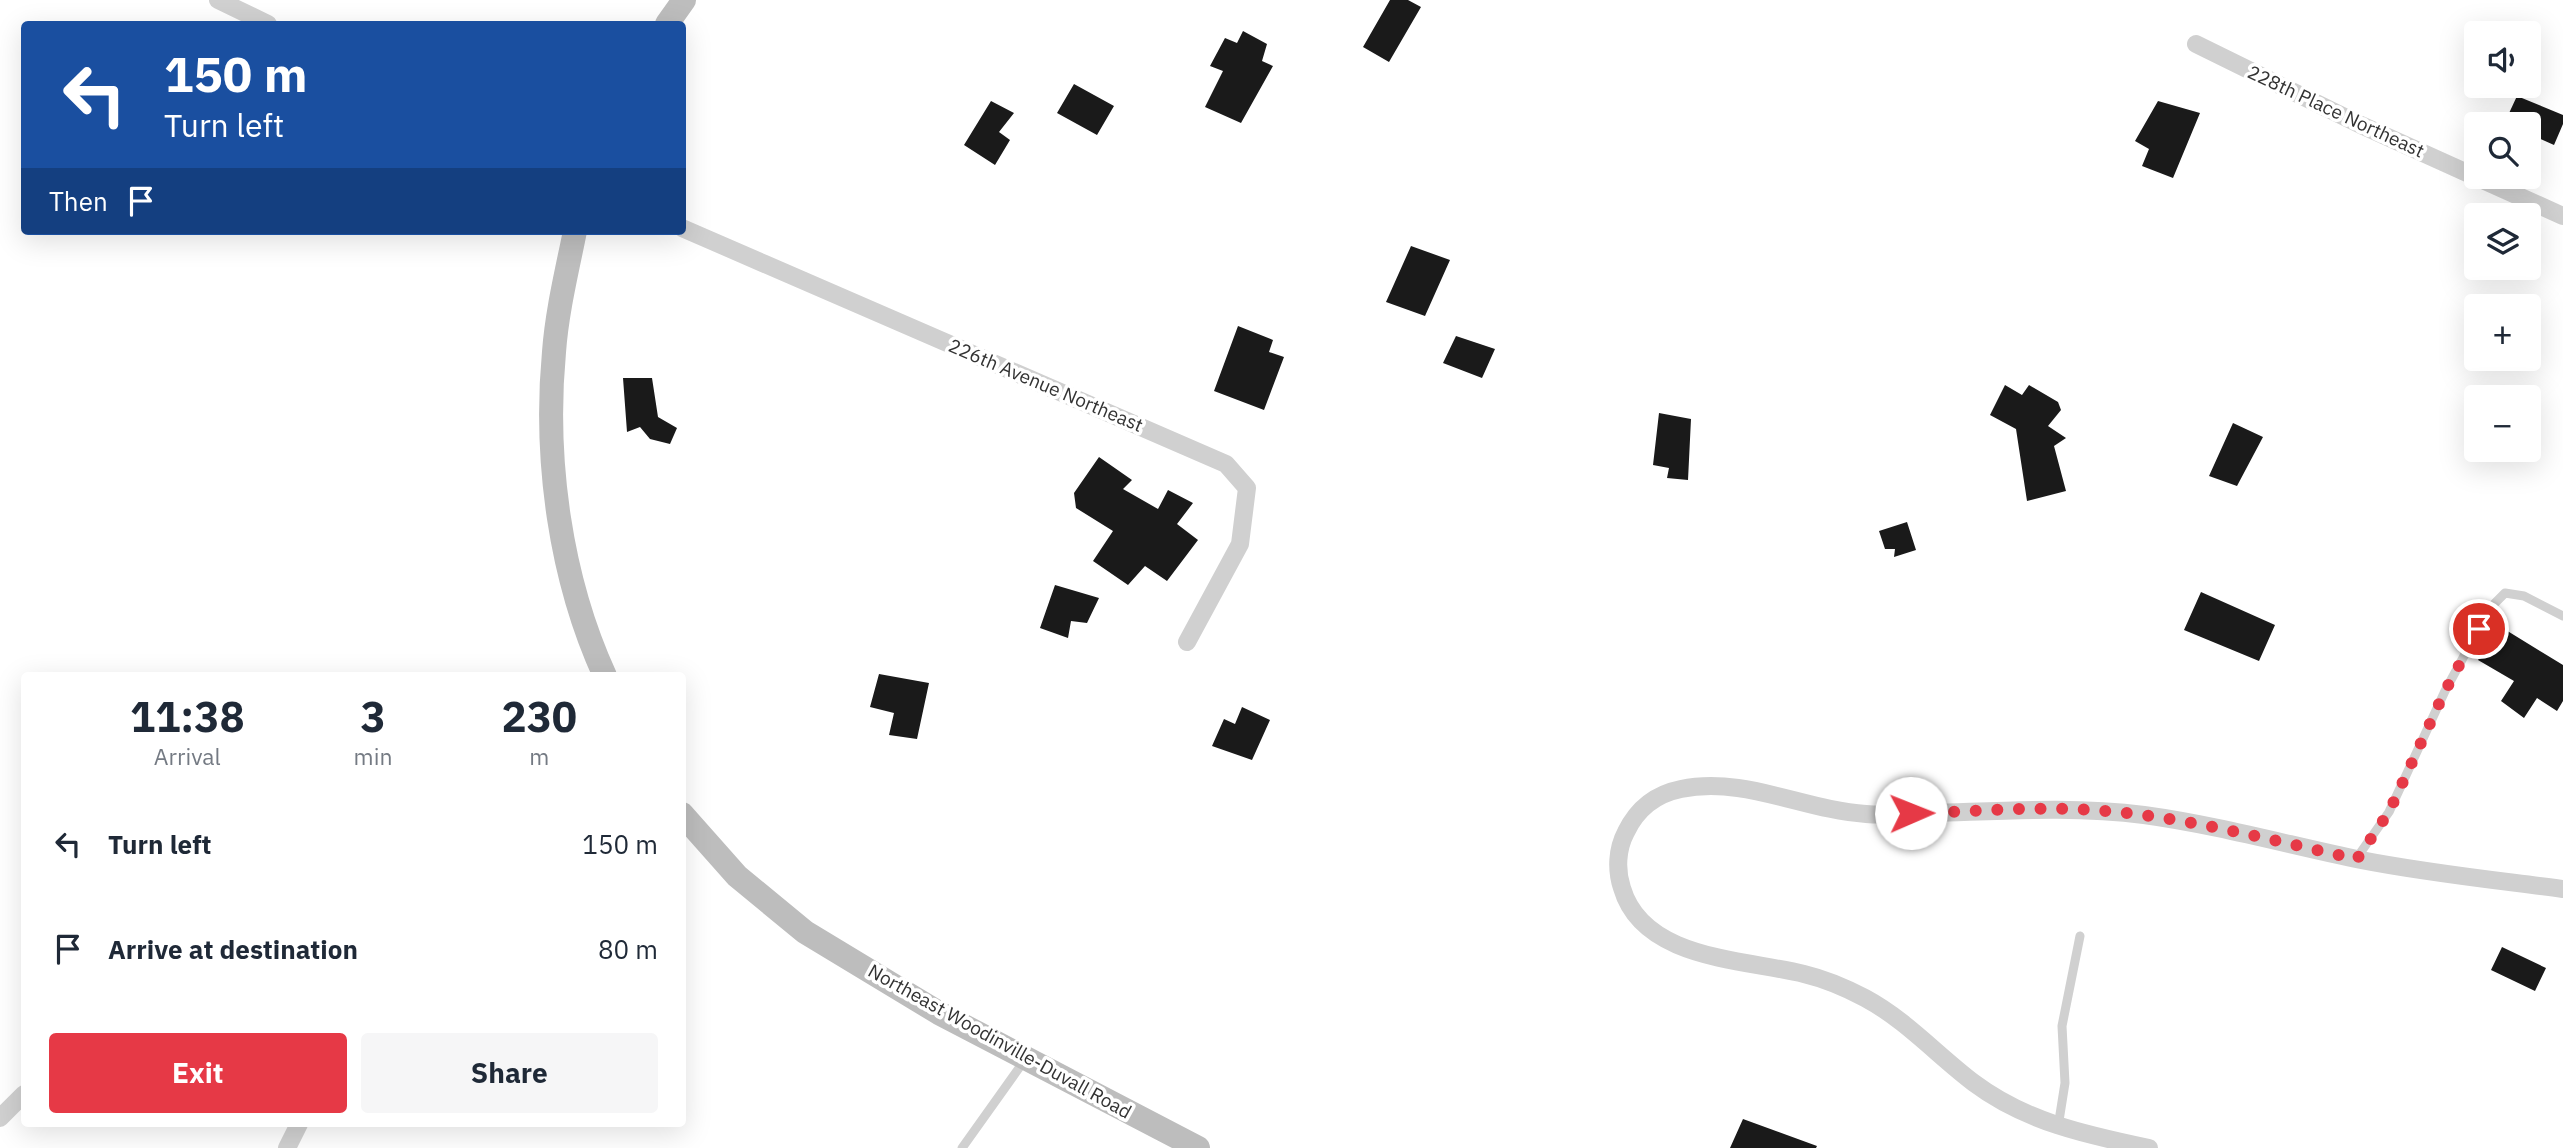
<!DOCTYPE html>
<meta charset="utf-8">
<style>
:root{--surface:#fff;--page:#f6f6f7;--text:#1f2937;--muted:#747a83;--accent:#e63946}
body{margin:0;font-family:"IBM Plex Sans",sans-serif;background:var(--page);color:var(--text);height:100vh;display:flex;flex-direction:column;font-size:26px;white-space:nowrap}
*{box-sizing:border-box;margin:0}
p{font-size:23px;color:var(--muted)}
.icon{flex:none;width:38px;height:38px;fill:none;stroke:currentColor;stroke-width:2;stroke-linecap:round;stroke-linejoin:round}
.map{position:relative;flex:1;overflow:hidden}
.details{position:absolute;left:21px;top:672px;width:665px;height:455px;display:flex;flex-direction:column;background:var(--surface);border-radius:7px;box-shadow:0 7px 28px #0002}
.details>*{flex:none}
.top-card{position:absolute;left:21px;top:21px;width:665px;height:214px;border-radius:7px;box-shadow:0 7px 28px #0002;background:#1a4fa0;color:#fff;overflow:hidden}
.tools{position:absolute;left:2464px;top:21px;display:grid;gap:14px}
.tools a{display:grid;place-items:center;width:77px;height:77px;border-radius:7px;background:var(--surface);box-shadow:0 7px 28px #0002;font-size:35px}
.pin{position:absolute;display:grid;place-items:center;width:60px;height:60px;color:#fff;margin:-30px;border:4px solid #fff;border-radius:50%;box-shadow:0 2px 7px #0007}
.me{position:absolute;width:77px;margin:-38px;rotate:89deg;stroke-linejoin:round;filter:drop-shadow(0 0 5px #0008)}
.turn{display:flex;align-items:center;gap:24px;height:147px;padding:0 28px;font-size:32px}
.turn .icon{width:91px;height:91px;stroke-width:2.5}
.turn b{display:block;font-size:49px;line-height:60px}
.then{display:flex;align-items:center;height:66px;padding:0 28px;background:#0003;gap:14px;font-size:26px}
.eta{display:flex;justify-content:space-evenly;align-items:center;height:119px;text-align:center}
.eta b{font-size:42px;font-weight:700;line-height:49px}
.cta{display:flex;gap:14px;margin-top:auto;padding:14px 28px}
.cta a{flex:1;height:80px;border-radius:7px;background:var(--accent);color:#fff;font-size:28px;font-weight:700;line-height:80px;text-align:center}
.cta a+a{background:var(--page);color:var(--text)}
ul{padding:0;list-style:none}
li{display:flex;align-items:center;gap:21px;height:105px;padding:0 28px}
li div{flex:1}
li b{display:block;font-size:26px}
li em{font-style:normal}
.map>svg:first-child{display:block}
.building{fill:#1a1a1a}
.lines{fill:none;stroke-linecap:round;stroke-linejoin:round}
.service{stroke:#d0d0d0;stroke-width:9}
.minor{stroke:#d0d0d0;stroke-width:18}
.secondary{stroke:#bdbdbd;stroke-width:24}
.route{stroke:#e63946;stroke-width:12;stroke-dasharray:0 21.6}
.labels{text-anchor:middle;stroke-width:7;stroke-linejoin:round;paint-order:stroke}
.street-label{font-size:19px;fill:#333;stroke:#fff}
</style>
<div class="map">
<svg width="2563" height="1148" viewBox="0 0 2563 1148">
<rect width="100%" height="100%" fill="#fff"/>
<path class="building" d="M1390,0H1408L1421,7L1389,62L1363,47Z
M1243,31L1267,44L1262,61L1273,66L1241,123L1205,107L1223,71L1210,66L1225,38L1237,43Z
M1074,84L1114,106L1097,135L1057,113Z
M2517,96L2563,115V124L2554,145L2529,134V124H2504Z
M991,101L1014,113L999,132L1010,140L995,165L964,145Z
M2158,101L2200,113L2173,178L2142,166L2149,149L2135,141Z
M1411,246L1450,260L1425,316L1386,302Z
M1238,326L1273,340L1269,352L1284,357L1264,410L1214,391Z
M1456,336L1495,349L1482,378L1443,363Z
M623,378H652L658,417L677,428L670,444L650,439L640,427L627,432Z
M2005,385L2022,395L2029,385L2058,402L2061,410L2048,426L2066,438L2054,446L2066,491L2027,501L2016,429L1990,415Z
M1659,413L1691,419L1688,480L1667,478L1669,468L1653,465Z
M2233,423L2263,437L2237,486L2209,476Z
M1099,457L1132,480L1123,489L1158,509L1168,490L1193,503L1177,524L1198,540L1167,581L1145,566L1128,585L1093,561L1113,531L1076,508L1074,493Z
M1907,522L1916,550L1894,557L1895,549H1885L1879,531Z
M1055,585L1099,598L1087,623L1071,621L1068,638L1040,628Z
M2201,592L2275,625L2259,661L2184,630Z
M2501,627L2563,665V701L2557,711L2537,698L2524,718L2501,701L2514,681L2478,660Z
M879,674L929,683L917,739L889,735L894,713L870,707Z
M1242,707L1270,720L1252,760L1212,746L1224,719L1235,724Z
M2502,947L2546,968L2535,991L2491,970Z
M1743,1119L1817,1146L1816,1148H1730Z"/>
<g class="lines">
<path class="service" d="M2356,859L2389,812L2445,691L2490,608L2505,593L2524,596L2563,616
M2058,1127L2065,1083L2062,1026L2080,936
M962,1148L1024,1061"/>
<path class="minor" d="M218,0L268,24
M2196,44L2361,125L2476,177
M2476,177L2563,216
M682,228L1226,464L1247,488L1240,544L1187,642
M0,1118L24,1094
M287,1148L299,1124
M2149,1148C2087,1135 2026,1122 1974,1083C1937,1055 1906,1020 1865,998C1846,988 1825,979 1804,974C1744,959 1643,960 1622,888C1616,870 1617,849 1626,832C1637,809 1656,794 1681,789C1744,776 1804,810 1866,814C1888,816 1910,813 1932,813C2003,811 2074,806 2144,815C2217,825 2289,845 2361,860C2427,873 2495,880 2563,889"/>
<path class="secondary" d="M667,24L684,0
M575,231C567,271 557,311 554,352C544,459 560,578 605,676
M682,814L737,876L805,932L939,1013L1198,1148"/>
</g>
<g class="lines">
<path class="route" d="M1911,813C1971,812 2033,806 2093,810C2182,816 2270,840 2357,859L2389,812L2445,691L2479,629"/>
</g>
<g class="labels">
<g class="street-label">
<text transform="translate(2336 111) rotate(25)" y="7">228th Place Northeast</text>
<text transform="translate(1046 385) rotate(23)" y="7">226th Avenue Northeast</text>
<text transform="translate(1000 1041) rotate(29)" y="7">Northeast Woodinville-Duvall Road</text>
</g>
</g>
</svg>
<div class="tools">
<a><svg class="icon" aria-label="sound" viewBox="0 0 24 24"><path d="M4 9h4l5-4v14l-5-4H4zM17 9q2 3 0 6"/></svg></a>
<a><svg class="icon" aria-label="search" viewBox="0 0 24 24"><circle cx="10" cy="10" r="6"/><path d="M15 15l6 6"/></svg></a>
<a><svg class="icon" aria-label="layers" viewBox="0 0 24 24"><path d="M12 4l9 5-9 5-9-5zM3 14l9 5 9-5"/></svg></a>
<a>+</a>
<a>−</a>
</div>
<div class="pin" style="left:2479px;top:629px;background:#d93025"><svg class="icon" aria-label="arrive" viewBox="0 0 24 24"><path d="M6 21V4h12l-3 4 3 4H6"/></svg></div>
<svg class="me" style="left:1911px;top:813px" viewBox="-20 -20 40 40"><circle r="19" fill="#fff"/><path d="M0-13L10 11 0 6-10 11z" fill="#e63946"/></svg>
<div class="top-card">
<div class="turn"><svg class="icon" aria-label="left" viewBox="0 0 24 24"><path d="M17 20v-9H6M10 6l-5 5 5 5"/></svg><div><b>150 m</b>Turn left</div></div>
<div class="then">Then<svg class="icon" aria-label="arrive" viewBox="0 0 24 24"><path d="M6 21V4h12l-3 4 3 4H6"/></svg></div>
</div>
<section class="details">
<div class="eta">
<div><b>11:38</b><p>Arrival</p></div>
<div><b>3</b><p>min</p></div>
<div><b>230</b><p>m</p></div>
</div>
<ul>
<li><svg class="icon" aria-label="left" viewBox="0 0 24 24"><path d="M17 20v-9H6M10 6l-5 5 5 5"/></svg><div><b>Turn left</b></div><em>150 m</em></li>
<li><svg class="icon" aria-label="arrive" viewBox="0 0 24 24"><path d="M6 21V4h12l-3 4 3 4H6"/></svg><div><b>Arrive at destination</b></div><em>80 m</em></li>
</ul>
<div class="cta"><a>Exit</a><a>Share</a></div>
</section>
</div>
